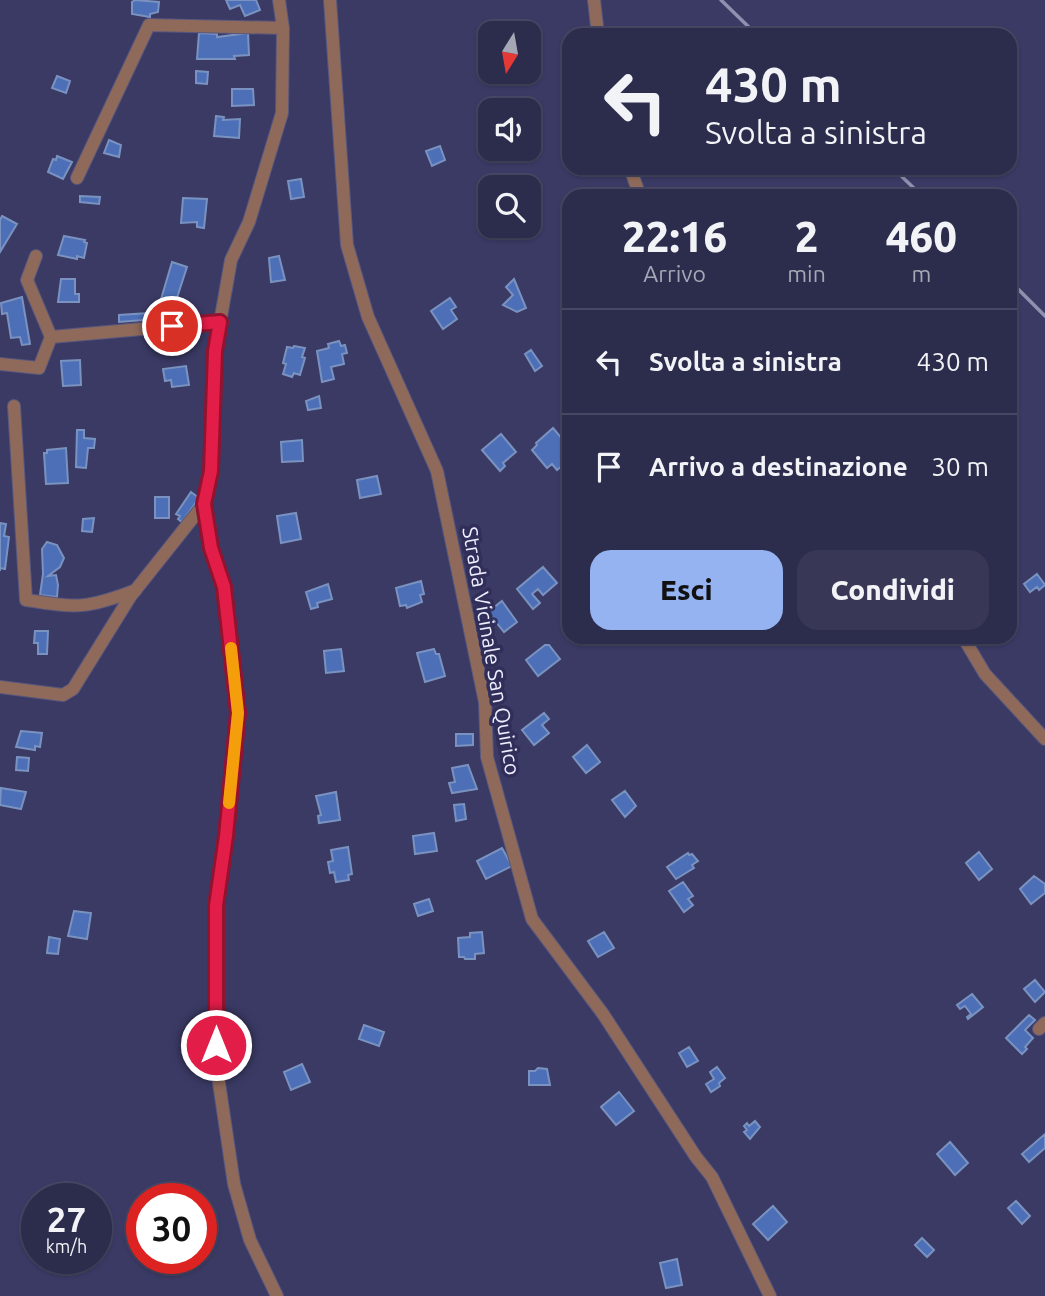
<!DOCTYPE html>
<html lang="it">
<style>
:root{--surface:#2c2c4c;--page:#383856;--text:#f1f3f6;--muted:#a6a7b5;--line:#484864;--accent:#95b2f1}
body{margin:0;font-family:Ubuntu,sans-serif;background:var(--page);color:var(--text);height:100vh;display:flex;flex-direction:column;font-size:26px;white-space:nowrap}
*{box-sizing:border-box;margin:0}
p{font-size:23px;color:var(--muted)}
.icon{flex:none;width:38px;height:38px;fill:none;stroke:currentColor;stroke-width:2;stroke-linecap:round;stroke-linejoin:round}
.map{position:relative;flex:1;overflow:hidden}
.details{position:absolute;left:562px;top:189px;width:455px;height:455px;display:flex;flex-direction:column;background:var(--surface);border-radius:21px;box-shadow:0 2px 5px #0004,0 0 0 2px var(--line)}
.details>*{flex:none}
.top-card{position:absolute;left:562px;top:28px;width:455px;height:147px;border-radius:21px;box-shadow:0 2px 5px #0004,0 0 0 2px var(--line);background:#2c2c4c;color:var(--text);overflow:hidden}
.needle{width:46px;rotate:191deg}
.fabs{position:absolute;left:478px;top:21px;display:grid;gap:14px}
.fabs a{display:grid;place-items:center;width:63px;height:63px;border-radius:14px;background:var(--surface);box-shadow:0 2px 5px #0004,0 0 0 2px var(--line);font-size:35px}
.speed{position:absolute;left:21px;top:1183px;display:flex;gap:14px;font-size:35px;font-weight:700;text-align:center}
.speed>*{display:grid;place-content:center;width:91px;height:91px;border-radius:50%;background:var(--surface);box-shadow:0 2px 5px #0004,0 0 0 2px var(--line);line-height:1}
.speed small{font-size:18px;font-weight:400}
.speed .limit{border:10px solid #d22;background:#fff;color:#111}
.pin{position:absolute;display:grid;place-items:center;width:60px;height:60px;color:#fff;margin:-30px;border:4px solid #fff;border-radius:50%;box-shadow:0 2px 7px #0007}
.me{position:absolute;width:77px;margin:-38px;rotate:0deg;stroke-linejoin:round;filter:drop-shadow(0 0 5px #0008)}
.turn{display:flex;align-items:center;gap:24px;height:147px;padding:0 28px;font-size:32px}
.turn .icon{width:91px;height:91px;stroke-width:2.5}
.turn b{display:block;font-size:49px;line-height:60px}
.eta{display:flex;justify-content:space-evenly;align-items:center;height:119px;text-align:center}
.eta b{font-size:42px;font-weight:800;line-height:49px}
.primary-button{display:flex;gap:14px;margin-top:auto;padding:14px 28px}
.primary-button a{flex:1;height:80px;border-radius:21px;background:var(--accent);color:#111;font-size:28px;font-weight:800;line-height:80px;text-align:center}
.primary-button a+a{background:var(--page);color:var(--text)}
ul{padding:0;list-style:none}
li{display:flex;align-items:center;gap:21px;height:105px;padding:0 28px;border-top:2px solid var(--line)}
li div{flex:1}
li b{display:block;font-size:26px}
li em{font-style:normal}
.map>svg:first-child{display:block}
.building{fill:#4c6fb7;stroke:#7a92bf;stroke-width:2}
.lines{fill:none;stroke-linecap:round;stroke-linejoin:round}
.minor-casing{stroke:#57577e;stroke-width:14}
.minor{stroke:#8f6a5a;stroke-width:12}
.rail{stroke:#9090af;stroke-width:3.5}
.route-casing{stroke:#92132f;stroke-width:18}
.route{stroke:#e11d48;stroke-width:12}
.slow{stroke:#f59e0b;stroke-width:12}
.labels{text-anchor:middle;stroke-width:7;stroke-linejoin:round;paint-order:stroke}
.street-label{font-size:21px;fill:#edeeff;stroke:#312f5a}
</style>
<div class="map">
<svg width="1045" height="1296" viewBox="0 0 1045 1296">
<rect width="100%" height="100%" fill="#3b3a65"/>
<path class="building" d="M135,0L159,2L158,12L150,14V17L132,14V2Z
M226,0H256L260,10L245,16L240,5L230,9Z
M199,33L217,34V37L248,33L249,55L234,56L235,59H197Z
M196,71L208,72L207,84L196,83Z
M57,76L70,81L66,93L52,88Z
M232,89H253L254,105L232,106Z
M216,116L224,117L223,120L240,119L239,138L214,136Z
M109,140L121,145L119,157L104,153Z
M440,146L445,160L432,166L426,151Z
M57,156L72,162L63,179L48,172L53,159L56,160Z
M301,179L304,197L291,199L288,181Z
M80,196L100,197L99,204L80,202Z
M183,198L207,199L204,228L197,227V222L181,223Z
M2,216L17,224L0,252V220Z
M64,236L85,240L84,242L87,243L84,258L77,256V259L58,255Z
M279,256L285,280L271,282L269,258Z
M172,262L187,267L173,310L159,306Z
M61,279H75V294H79V302H58Z
M514,279L526,308L517,312L503,305L513,295L506,287Z
M22,297L30,344L22,345L20,337L11,338L7,313L2,314L1,303Z
M450,298L456,307L451,310L457,319L443,329L431,311Z
M150,307L169,313V318L119,322V315L149,313Z
M339,341L341,346L345,345L347,353L342,354L344,364L331,367L334,379L322,382L317,351L329,348L328,344Z
M294,346L305,348L302,357L305,358L300,375L294,373L292,377L283,374L286,364L283,363L287,347L293,348Z
M531,350L542,366L535,371L525,354Z
M80,360L81,385L63,386L61,361Z
M186,366L189,385L172,387L171,380L165,381L163,369Z
M319,396L321,408L308,410L306,401Z
M553,428L569,447V460L557,470L552,464L547,468L532,450L537,445L536,443Z
M77,430H84V438L95,439L94,448H88L86,468L76,467Z
M501,434L516,452L503,463L505,466L500,471L482,450Z
M302,440L303,461L282,462L281,442Z
M66,448L68,483L46,484L44,453H47V450Z
M377,476L381,494L360,498L357,480Z
M191,492L199,498L182,522L178,519L180,516L176,514Z
M155,497H169V518H155Z
M296,513L301,539L281,543L277,516Z
M94,518L92,532L82,531L83,519Z
M0,523L6,524L4,536L9,537L5,569L0,568V571Z
M47,542L57,545L64,558L60,567L48,576L56,575L58,585L57,597L40,595L43,574L42,549Z
M543,567L557,583L543,595L538,589L532,594L540,603L533,609L517,589Z
M1037,574L1045,585L1039,590L1037,587L1030,592L1024,584Z
M421,581L424,594L420,595L422,602L407,608L406,605L400,606L396,588Z
M328,584L332,599L317,603L318,607L311,609L306,592Z
M502,601L517,622L504,632L488,612Z
M35,631H48L47,654H38V643H34Z
M545,645H549L560,659L538,676L526,660Z
M341,649L344,671L326,673L324,651Z
M434,649L436,654H439L445,676L425,682L417,653Z
M544,713L549,719L542,725L549,733L534,745L522,730Z
M21,731L42,733L40,747L35,746V750L16,747Z
M456,734H473V745L456,746Z
M587,745L600,762L586,773L573,757Z
M17,757L29,758L28,771L16,770Z
M468,765L477,789L452,793L449,783L455,782L452,768Z
M1,788L26,792L21,809L0,805Z
M625,791L636,806L625,817L612,800Z
M336,792L340,820L319,823L318,816L321,815L316,796Z
M464,804L466,819L456,821L454,805Z
M434,833L437,851L415,854L413,836Z
M348,847L352,874L348,875L349,880L336,882L334,872L330,873L328,862L333,861L331,850Z
M502,848L512,866L486,879L477,861Z
M979,852L992,869L979,880L966,863Z
M688,853L689,855L692,854L698,861L692,865L694,868L676,879L667,867Z
M1034,876L1045,884V893L1031,904L1020,889Z
M683,882L693,896L688,899L693,905L684,912L669,891Z
M429,899L433,911L418,916L414,904Z
M74,911L91,913L87,939L68,936Z
M482,932L484,953L475,954V959H465L464,957H459L458,938L470,937V933Z
M604,932L614,948L598,957L588,941Z
M49,937L60,939L58,954L47,953Z
M1035,980L1045,992L1035,1002L1024,989Z
M972,994L983,1007L968,1019L967,1017L971,1014L965,1006L960,1009L957,1005Z
M1029,1015L1035,1020L1025,1030L1033,1038L1025,1047L1027,1049L1022,1054L1006,1038Z
M364,1025L384,1032L379,1046L359,1039Z
M689,1047L698,1061L687,1067L679,1053Z
M302,1064L310,1082L291,1090L284,1072Z
M717,1067L725,1078L719,1083L720,1086L711,1092L706,1084L714,1079L710,1072Z
M538,1068L547,1069L550,1085H529V1071H535Z
M619,1092L634,1111L616,1125L601,1107Z
M755,1121L760,1127L750,1139L744,1132L747,1130L744,1126L747,1123L749,1126Z
M1045,1134V1148L1029,1162L1022,1154Z
M950,1142L968,1163L955,1175L937,1154Z
M1016,1201L1030,1216L1022,1224L1008,1208Z
M773,1206L787,1222L768,1240L753,1224Z
M922,1238L934,1250L927,1257L915,1245Z
M677,1259L682,1285L666,1288L660,1263Z"/>
<g class="lines">
<g class="minor-casing">
<path id="minor" d="M330,0L347,245L368,317L437,471L485,702L487,757L532,919L603,1014L696,1157L712,1177L770,1296
M594,0L598,35
M630,168L640,196
M77,178L149,25L283,28
M36,256L27,280L51,337
M0,364L39,368L51,337L221,322
M14,406L26,600C78,608 87,609 136,590
M963,637L985,674L1045,739
M0,687L63,695L73,689L130,597L204,504
M1039,1029L1045,1023
M277,1296L250,1240L234,1184L215,1056L216,906L226,836L238,713L224,587L211,548L204,504L211,471L215,351L231,260L249,222L282,113L283,28L279,0"/>
</g>
<use href="#minor" class="minor"/>
<path class="rail" d="M721,0L757,35
M893,168L922,196
M1010,281L1045,316"/>
</g>
<g class="lines">
<g class="route-casing">
<path id="route" d="M172,326L220,322L215,351L211,471L204,504L211,548L224,587L238,713L226,836L216,906V1045"/>
</g>
<use href="#route" class="route"/>
<path class="slow" d="M229,803L238,713L231,648"/>
</g>
<g class="labels">
<g class="street-label">
<text transform="translate(491 651) rotate(80)" y="7">Strada Vicinale San Quirico</text>
</g>
</g>
</svg>
<div class="fabs">
<a><svg class="needle" viewBox="-14 -14 28 28"><path d="M0-13l5 13h-10z" fill="#e53935"/><path d="M0 13l5-13h-10z" fill="#a6a7b5"/></svg></a>
<a><svg class="icon" aria-label="sound" viewBox="0 0 24 24"><path d="M4 9h4l5-4v14l-5-4H4zM17 9q2 3 0 6"/></svg></a>
<a><svg class="icon" aria-label="search" viewBox="0 0 24 24"><circle cx="10" cy="10" r="6"/><path d="M15 15l6 6"/></svg></a>
</div>
<div class="speed"><div>27<small>km/h</small></div><div class="limit">30</div></div>
<div class="pin" style="left:172px;top:326px;background:#d93025"><svg class="icon" aria-label="arrive" viewBox="0 0 24 24"><path d="M6 21V4h12l-3 4 3 4H6"/></svg></div>
<svg class="me" style="left:216px;top:1045px" viewBox="-20 -20 40 40"><circle r="17" fill="#e11d48" stroke="#fff" stroke-width="3"/><path d="M0-11L8 9 0 5-8 9z" fill="#fff"/></svg>
<div class="top-card">
<div class="turn"><svg class="icon" aria-label="left" viewBox="0 0 24 24"><path d="M17 20v-9H6M10 6l-5 5 5 5"/></svg><div><b>430 m</b>Svolta a sinistra</div></div>
</div>
<section class="details">
<div class="eta">
<div><b>22:16</b><p>Arrivo</p></div>
<div><b>2</b><p>min</p></div>
<div><b>460</b><p>m</p></div>
</div>
<ul>
<li><svg class="icon" aria-label="left" viewBox="0 0 24 24"><path d="M17 20v-9H6M10 6l-5 5 5 5"/></svg><div><b>Svolta a sinistra</b></div><em>430 m</em></li>
<li><svg class="icon" aria-label="arrive" viewBox="0 0 24 24"><path d="M6 21V4h12l-3 4 3 4H6"/></svg><div><b>Arrivo a destinazione</b></div><em>30 m</em></li>
</ul>
<div class="primary-button"><a>Esci</a><a>Condividi</a></div>
</section>
</div>
